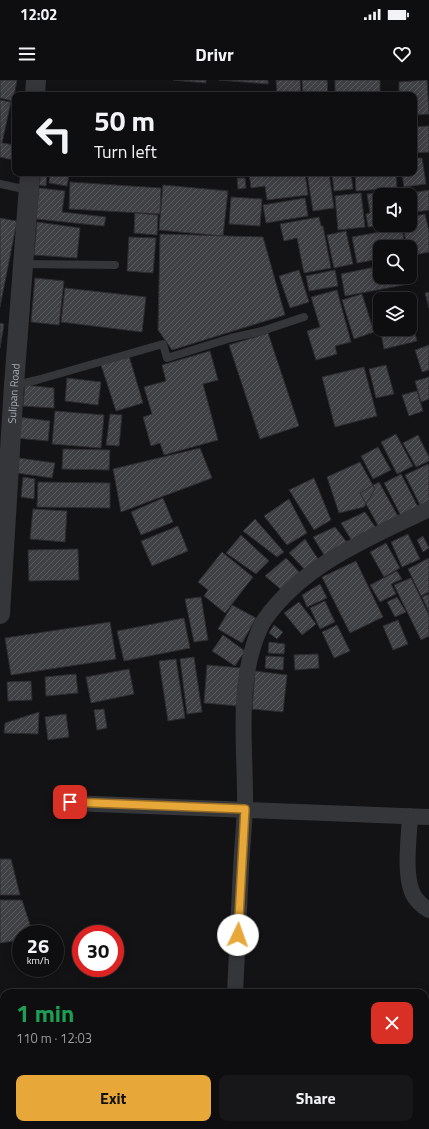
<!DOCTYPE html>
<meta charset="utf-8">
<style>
:root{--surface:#0e0e10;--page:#171719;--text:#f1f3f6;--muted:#9b9c9f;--line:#2e2e30;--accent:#e7a739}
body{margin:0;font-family:"Titillium Web",sans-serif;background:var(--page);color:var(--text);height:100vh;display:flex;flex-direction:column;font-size:15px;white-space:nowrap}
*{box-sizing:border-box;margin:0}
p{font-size:13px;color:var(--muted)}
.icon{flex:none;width:22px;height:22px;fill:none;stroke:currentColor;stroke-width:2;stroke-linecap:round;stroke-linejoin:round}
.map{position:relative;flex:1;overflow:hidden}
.sheet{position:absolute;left:0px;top:909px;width:429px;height:140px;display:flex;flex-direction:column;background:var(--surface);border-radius:12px 12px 0 0;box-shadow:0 2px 10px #0003,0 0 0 1px var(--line)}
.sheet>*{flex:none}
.top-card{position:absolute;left:12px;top:12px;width:405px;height:84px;border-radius:8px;box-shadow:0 2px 10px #0003,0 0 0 1px var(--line);background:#0e0e10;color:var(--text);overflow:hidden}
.tools{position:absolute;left:373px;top:108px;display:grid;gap:8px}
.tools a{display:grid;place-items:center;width:44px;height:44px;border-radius:8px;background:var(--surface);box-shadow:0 2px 10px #0003,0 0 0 1px var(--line);font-size:20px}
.speed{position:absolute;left:12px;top:845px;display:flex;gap:8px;font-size:20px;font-weight:700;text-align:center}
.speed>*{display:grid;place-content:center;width:52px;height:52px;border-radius:50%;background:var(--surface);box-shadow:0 2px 10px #0003,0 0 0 1px var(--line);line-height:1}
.speed small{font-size:10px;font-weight:400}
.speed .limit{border:6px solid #d22;background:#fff;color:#111}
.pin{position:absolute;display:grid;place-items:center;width:34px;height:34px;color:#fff;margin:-17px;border-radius:8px;box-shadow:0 2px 6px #0006}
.me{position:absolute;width:44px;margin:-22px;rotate:3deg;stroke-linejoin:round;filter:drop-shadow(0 0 3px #0008)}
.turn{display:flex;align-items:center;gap:14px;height:84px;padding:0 16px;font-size:18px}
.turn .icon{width:52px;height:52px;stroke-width:2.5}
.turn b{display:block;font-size:28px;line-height:34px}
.round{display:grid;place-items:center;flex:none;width:42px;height:42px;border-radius:8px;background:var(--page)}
.headline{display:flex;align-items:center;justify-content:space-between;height:68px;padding:0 16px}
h1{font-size:24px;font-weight:700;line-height:30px;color:#1e9e55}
.action{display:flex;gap:8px;margin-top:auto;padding:8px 16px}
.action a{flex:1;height:46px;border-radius:8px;background:var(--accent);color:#111;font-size:16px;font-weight:700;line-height:46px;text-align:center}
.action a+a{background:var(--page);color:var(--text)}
.status{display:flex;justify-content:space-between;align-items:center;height:28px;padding:0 20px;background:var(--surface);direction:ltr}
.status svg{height:11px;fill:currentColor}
header{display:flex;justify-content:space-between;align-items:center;height:52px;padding:0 16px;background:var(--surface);font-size:18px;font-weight:700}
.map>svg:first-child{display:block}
.building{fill:url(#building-hatch);stroke:#2d2d31}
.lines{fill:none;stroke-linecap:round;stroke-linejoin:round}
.service{stroke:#35363a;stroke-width:8}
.minor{stroke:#35363a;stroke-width:16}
.tertiary{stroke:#35363a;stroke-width:20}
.route-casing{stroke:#966d25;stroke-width:10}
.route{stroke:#e7a739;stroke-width:7}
.labels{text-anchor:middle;stroke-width:3;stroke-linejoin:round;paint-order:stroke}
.street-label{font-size:11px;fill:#a6abb4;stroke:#0e0e10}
</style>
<div class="status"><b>12:02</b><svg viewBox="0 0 49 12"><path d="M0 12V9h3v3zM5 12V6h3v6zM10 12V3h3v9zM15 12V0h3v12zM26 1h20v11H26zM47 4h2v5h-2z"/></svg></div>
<header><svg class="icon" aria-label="menu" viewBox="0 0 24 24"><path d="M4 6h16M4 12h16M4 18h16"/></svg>Drivr<svg class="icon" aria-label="heart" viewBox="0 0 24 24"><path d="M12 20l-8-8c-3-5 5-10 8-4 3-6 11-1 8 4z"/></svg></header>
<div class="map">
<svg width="429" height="1049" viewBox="0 0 429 1049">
<defs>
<pattern id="building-hatch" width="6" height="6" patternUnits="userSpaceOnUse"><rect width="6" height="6" fill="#404145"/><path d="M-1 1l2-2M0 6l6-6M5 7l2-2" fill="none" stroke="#595a5d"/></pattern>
</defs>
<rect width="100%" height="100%" fill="#131315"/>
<path class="building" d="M0,0H17L13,21L0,18Z
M173,0H206V3Z
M219,0H268V4Z
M276,0H300L301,12L277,13Z
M302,0H327L328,15H303Z
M335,0H380V15H335Z
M427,0L429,34L414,35V15H399V2Z
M41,12L52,13V15H41Z
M235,12L278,15H280H235Z
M0,20L11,22L2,63L15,65L13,80L0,77Z
M429,46V72L414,73V47Z
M414,78H422L426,104L404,107L402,93H414Z
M41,93H47L46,106L39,105Z
M50,93L69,95L67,106L49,103Z
M249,93H305L308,115L267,120L265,106L251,108Z
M307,93H329L334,128L313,131Z
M332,93H351L353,109L334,111Z
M355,93H396L397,108L356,111Z
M237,98H245L246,108L238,109Z
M70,102L161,108L160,134L69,129Z
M163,105L228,111L223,156L159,150Z
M39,108L65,111L62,132L106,137L104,146L36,139Z
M429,110V130L410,133V115H404V114Z
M361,113L365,147L338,150L335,116Z
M382,113V115H380V145H385L368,147L366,134L370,133L367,114Z
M231,117L262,119L260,146L229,144Z
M305,118L308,136L266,143L263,125Z
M135,133L158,135L157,155L134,153Z
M425,134L429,152V172L410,176V167H407L403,147L410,145V137Z
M319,137L321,146H323L331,188L304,193L297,158L284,161L280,144Z
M0,138L17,141L0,227Z
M37,142L80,148L77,178L34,175Z
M402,148L405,167H380V179L357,183L352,157Z
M346,151L353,184L334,188L327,155Z
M160,154L263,157L285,235L172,270L158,250Z
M129,157L156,158L153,193L127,191Z
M380,186V197H403L404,205L345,216L341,194Z
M299,190L309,222L290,228L279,196Z
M335,190L338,206L309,211L306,196Z
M35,198L64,201L59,245L31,242Z
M65,208L146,217L142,252L61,242Z
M337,210L351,262L335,266L337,274L316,280L307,251L320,247L311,217Z
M429,212V228L425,213Z
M362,214L374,252L354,259L342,220Z
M410,242H412L417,261L384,269L380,249H410Z
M0,243L4,244L0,268Z
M268,253L299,346L260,359L229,265Z
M429,265V290L422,292L415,270Z
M210,271L218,300L203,304L218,360L164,375L160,363L151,366L143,337L152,334L144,307L166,301L162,285Z
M129,276L143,323L116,331L101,285Z
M386,285L394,314L376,318L369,289Z
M364,287L377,336L335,347L322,297Z
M429,297V319L421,322L415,301Z
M67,298L101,302L98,325L65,321Z
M25,305L54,308V328L23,326Z
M417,311L423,331L409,336L402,315Z
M55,331L104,335L101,368L52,364Z
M110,334L122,335L119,366L106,365Z
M18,337L50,341L48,361L16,358Z
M396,354L413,386L397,394L381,362Z
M418,355L429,377V381L416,387L403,363Z
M378,367L391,390L373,399L361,376Z
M200,368L212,398L121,432L113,389Z
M63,369L110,370L109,390L62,389Z
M19,378L55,383L52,398L17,393Z
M360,382L375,409L364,427L339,433L327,397Z
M428,384L429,386V426L422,429L405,395Z
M401,394L418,427L401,436L384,403Z
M23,397L35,399L34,419L21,417Z
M314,398L331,440L314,450L289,410Z
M38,402L110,403V428L37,427Z
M379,402L400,440L381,451L360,413Z
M163,418L173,442L141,455L131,432Z
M289,419L307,453L287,465L264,436Z
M33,429L67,431L65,462L30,459Z
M365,432L376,448L352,461L341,443Z
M255,439L284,472L277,477L243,451Z
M178,446L188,471L152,486L141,461Z
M335,447L349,465L326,478L313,457Z
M408,454L420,479L402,487L391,462Z
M241,455L269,481L256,494L226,473Z
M423,456L429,468L423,472L417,460Z
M305,459L320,482L307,492L289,473Z
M386,463L400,488L384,497L370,472Z
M78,469L79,500L29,501L28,470Z
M222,472L253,497L225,533L204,516L208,510L198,502Z
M286,478L302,495L284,512L265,496Z
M429,478V512L421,516L408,489Z
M356,481L383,537L350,553L322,497Z
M397,491L402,499L391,504L396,514L380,522L370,505Z
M411,498L429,535V556L421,560L394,505Z
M320,504L327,518L307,527L302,515Z
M429,514V532L422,517Z
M201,517L208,560L194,562L185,519Z
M397,517L406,532L395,537L387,522Z
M325,521L335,542L320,549L310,528Z
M299,522L316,544L302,555L284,533Z
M232,525L256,538L242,563L218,549Z
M184,538L190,568L124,581L117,551Z
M398,540L408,564L393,570L383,546Z
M110,542L116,579L11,595L5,558Z
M274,545L283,552L277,559L269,553Z
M337,545L350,571L334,578L322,552Z
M223,555L245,571L235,586L212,571Z
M269,562L285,564L284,574L268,573Z
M318,574L319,588L295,590L294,575Z
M266,576L284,577L283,590L265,588Z
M194,577L202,632L187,634L180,579Z
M176,579L185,638L168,641L159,581Z
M207,585L242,588L239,626L204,623Z
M129,589L134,614L91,623L86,597Z
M255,591L287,595L283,632L252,629Z
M76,594L78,613L46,616L45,597Z
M31,601L32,620L8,621L7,602Z
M104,629L107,648L97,650L94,630Z
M39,632L38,654L4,653L5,643Z
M66,634L69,657L48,660L45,637Z
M0,779H11L20,815H0Z
M0,820H22L33,854H21V860L0,863Z
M4,952V987L2,986Z"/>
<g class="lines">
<path class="service" d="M0,104L28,110
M23,184L115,185
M15,305L37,300L163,264L167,278L231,258L262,251L304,237"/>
<path class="minor" d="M70,723L429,737
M410,736C409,758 404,792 412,812C415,819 422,826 429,830
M235,913C237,872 239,830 241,789C242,769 244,749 245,729C246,676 237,614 254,564C257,555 260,546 265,539C305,483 370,458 429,429
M227,1049V1045"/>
<g class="tertiary">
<path d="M35,15L36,0"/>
<path id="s1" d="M0,534L14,305L30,93"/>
</g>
</g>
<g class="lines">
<g class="route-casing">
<path id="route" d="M70,722L245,729L238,855"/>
</g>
<use href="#route" class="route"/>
</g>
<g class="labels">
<g class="street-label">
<text dy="4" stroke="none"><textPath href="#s1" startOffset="221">Sulipan Road</textPath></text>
</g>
</g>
</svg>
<div class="tools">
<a><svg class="icon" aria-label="sound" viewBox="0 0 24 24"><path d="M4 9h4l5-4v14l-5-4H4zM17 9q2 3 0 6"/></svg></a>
<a><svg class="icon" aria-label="search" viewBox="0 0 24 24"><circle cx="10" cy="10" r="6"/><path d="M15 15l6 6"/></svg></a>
<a><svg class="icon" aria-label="layers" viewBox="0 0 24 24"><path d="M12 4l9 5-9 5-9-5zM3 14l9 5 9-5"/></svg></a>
</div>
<div class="speed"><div>26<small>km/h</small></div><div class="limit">30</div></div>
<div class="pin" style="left:70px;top:722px;background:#d93025"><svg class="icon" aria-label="arrive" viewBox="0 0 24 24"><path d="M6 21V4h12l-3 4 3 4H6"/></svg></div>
<svg class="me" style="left:238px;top:855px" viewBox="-20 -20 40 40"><circle r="19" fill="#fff"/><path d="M0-13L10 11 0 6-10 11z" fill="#e7a739"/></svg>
<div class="top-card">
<div class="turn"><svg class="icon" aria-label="left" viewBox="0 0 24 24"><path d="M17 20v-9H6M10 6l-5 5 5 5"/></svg><div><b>50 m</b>Turn left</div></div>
</div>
<section class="sheet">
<div class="headline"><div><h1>1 min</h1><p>110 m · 12:03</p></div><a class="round" style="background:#d93025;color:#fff"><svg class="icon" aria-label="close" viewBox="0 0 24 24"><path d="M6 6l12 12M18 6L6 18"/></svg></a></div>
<div class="action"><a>Exit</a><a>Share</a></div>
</section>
</div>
